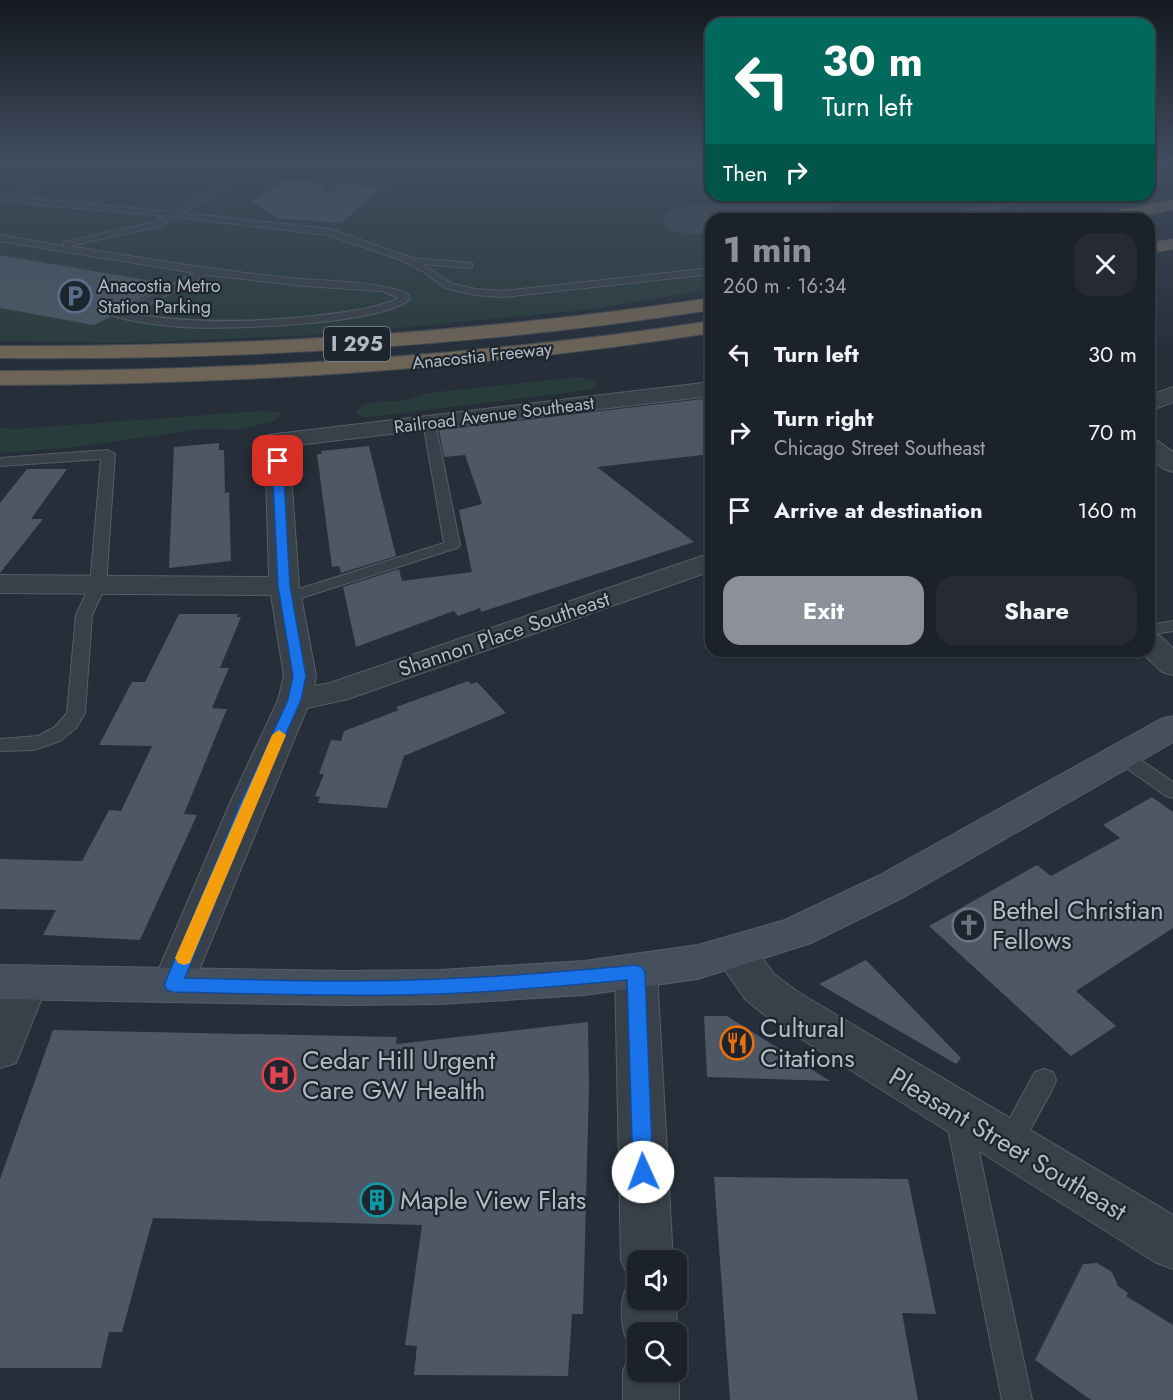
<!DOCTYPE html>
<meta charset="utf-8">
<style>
:root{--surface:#1c222b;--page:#252a33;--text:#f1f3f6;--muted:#a0a4a9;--line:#3a3f47;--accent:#8c9099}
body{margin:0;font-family:Jost,sans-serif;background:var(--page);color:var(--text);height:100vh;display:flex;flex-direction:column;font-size:22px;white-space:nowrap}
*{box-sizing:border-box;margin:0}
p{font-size:20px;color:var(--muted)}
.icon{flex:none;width:33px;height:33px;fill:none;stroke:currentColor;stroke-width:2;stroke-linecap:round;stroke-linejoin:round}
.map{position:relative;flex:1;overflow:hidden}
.panel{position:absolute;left:705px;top:213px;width:450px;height:444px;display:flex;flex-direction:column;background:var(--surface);border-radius:18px;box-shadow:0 2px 4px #0004,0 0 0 2px var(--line)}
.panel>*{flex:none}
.banner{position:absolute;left:705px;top:18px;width:450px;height:183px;border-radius:18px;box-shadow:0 2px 4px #0004,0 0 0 2px var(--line);background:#00695c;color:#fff;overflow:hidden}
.controls{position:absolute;left:627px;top:1250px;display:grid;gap:12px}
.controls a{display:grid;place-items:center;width:60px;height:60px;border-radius:12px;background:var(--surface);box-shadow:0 2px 4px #0004,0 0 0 2px var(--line);font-size:30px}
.pin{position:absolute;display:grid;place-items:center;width:51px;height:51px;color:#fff;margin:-26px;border-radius:12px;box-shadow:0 3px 9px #0006}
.me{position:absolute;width:66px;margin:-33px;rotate:358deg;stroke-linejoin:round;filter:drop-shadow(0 0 4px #0008)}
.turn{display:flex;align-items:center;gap:21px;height:126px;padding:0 18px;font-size:27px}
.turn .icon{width:78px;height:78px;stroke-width:2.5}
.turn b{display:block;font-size:42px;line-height:51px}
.then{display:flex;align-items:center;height:57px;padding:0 18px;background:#0003;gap:12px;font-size:22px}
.round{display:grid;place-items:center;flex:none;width:63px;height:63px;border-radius:18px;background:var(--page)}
.summary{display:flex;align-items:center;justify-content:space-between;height:102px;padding:0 18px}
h1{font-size:36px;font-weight:700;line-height:45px;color:var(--accent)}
.primary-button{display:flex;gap:12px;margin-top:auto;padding:12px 18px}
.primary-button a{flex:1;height:69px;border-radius:18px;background:var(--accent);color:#fff;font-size:24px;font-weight:700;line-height:69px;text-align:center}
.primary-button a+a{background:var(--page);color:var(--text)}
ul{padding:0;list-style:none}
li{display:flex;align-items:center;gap:18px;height:78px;padding:0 18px}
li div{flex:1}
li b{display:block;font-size:22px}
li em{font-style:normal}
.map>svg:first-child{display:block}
.green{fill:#293c3c}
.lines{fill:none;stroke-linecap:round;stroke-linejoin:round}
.taxiway{fill:#404954;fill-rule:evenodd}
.building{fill:#4d5864}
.service-casing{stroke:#565e67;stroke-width:2}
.minor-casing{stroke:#565e67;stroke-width:2}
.secondary-casing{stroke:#565e67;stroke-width:2}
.motorway-casing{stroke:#434b54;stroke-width:2}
.service{fill:#384049;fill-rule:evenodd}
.minor{fill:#384049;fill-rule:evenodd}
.secondary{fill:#464f5c;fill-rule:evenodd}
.motorway{fill:#6e6456;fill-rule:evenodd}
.route{fill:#1a73e8;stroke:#114b97;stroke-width:1.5}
.slow{fill:#f59e0b}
.labels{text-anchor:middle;stroke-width:4.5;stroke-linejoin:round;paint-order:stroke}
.far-poi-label{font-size:18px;fill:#b3bbc5;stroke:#1d252e;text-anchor:start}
.far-street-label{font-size:18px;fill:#b3bbc5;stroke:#1d252e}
.shield{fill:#1d252e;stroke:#868e98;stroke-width:1.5}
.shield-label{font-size:20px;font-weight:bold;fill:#b3bbc5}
.street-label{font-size:21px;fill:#b3bbc5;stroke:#1d252e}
.near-poi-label{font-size:26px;fill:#b3bbc5;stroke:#1d252e;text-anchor:start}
.near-street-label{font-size:26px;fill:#b3bbc5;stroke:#1d252e}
</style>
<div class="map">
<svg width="1173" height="1400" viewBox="0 0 1173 1400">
<rect width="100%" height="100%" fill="#252e39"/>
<path class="green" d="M0,162H711V195H1149V162H1173V199L1071,219H711V289L594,309L324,335L128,343L0,341Z
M579,377L596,381L598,385L589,390L363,418L355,412C366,397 389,404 405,400C413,398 419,395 428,393Z
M261,411L278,412L282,415L273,421L236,430L204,429L67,448L0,453V428L16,429Z"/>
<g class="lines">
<path class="taxiway" d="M755,195H850L843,205L776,219H711V232C696,235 683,234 669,230L662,220L669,210Z"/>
</g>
<path class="building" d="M284,180L326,183L321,188L323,194H330L344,184L382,188L341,223L276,218L252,202Z
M0,255L169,284L125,306L123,310L115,309L109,313L110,317L94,325L0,308Z
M711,398V454L597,467L694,542L481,612L480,608L458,616L454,611L356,647L343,587L399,569L402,581L472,572L459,510L482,504L465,455L444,457L439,430Z
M219,443V450H224L225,493L229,492L231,561L169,568L174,447Z
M369,446L396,556L341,573L339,566L332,567L317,454H322L321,451Z
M27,469H67L31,519H43L0,573V503Z
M179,614H238L237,617H241L220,668H229L212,708L227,709L184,814L197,815L140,940L43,935L56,910L0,909V859L82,861L109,810L121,811L152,746L99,745L132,682H145Z
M468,681L471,684L477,682L506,713L404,756L387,808L318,803L320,797L315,796L324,774H319L331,740L341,741L344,731L399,710L396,707Z
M1152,797L1173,812V928L1076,991L1116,1026L1071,1056L929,926L1037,865L1051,876L1120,838L1103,825Z
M866,960L961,1058L956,1064L819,984Z
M704,1016H727L830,1081L707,1077Z
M588,1022L589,1087L583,1314H572L568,1376L414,1375L417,1346L405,1345L422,1225L153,1218L122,1332H109L101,1368H0V1179L53,1030L397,1037L396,1044Z
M714,1177L908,1179L936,1314L902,1313L918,1400H730Z
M1097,1263L1112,1272L1118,1286L1128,1293L1126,1296L1173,1325V1400H1091L1035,1360L1083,1264Z"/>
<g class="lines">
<g class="service-casing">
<path id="service" d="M72,162H83L18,197L172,212L256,162H266L183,213L330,229L412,258L472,263V267L468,268L423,264L452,284L476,289L504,291L711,268V274L504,297L476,295L445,288L424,272L401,260L328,235L176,217L161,226L69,246C139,258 208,269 279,277C321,282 366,279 407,293L410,299C382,325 222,330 180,327C157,325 134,322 112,316L111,314L116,311C182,324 247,323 314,316C343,312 373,310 399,298L382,291L304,286L207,275L134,312H126V308L195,273L0,241V235L63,246L64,242L155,222L164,216L0,201V195L7,196Z
M361,162H371L329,192H323V188Z
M404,162H414L385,186H379V182Z
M458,162H509L501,168Z
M1173,171V177L1149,180V174Z
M1031,195H1046L951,219H934Z
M429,418L435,422L460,545L457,548L292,601H280L278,598L280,595L444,543L423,422Z
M108,450L115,454L106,585L92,615L85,713L76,728L60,741L34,750L0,751V739L38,736L55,727L67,713L76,615L90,585L101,459L0,466V458Z
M1173,621V631L1149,635V625Z
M1122,750L1129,752L1173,782V798L1166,796L1115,760L1112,756L1115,752Z
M1044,1069L1053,1072L1056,1080L1053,1088L1018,1152L1009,1156L1000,1152L996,1144L1000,1136L1035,1072Z
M959,1107L968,1111L972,1119L1032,1400H1002L946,1119L950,1111Z"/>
</g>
<g class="minor-casing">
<path id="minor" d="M711,382V396L289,446L299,586L316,676L314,686L330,683L711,553V571L348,699L307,708L188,997L173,1002L158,997L152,985L230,803L278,700L284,676L271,595L0,593V575L269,577L265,440L268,435Z
M1173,387V402L1149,411V396Z
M1149,439L1158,441L1173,452V472L1164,469L1149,458Z
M1149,634L1160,636L1173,648V675L1162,672L1140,651H1149Z
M734,937L749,941L775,975L801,994L1173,1215V1269L1155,1262L771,1020L745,999L713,953L719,941Z
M636,955L651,960L657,972L673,1260H638V1299H676L677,1332H638V1371H676V1365L679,1371V1400H623V1371L631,1351C621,1331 616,1298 632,1279L629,1278L621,1260L615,972L621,960Z
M27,965L42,970L48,982L16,1063L0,1068V996L12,970Z"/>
</g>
<g class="secondary-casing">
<path id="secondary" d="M1173,716V742L906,896L811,943L698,979L584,995L440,1004L346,1005L0,999V965L346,971L440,970L584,961L698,945L785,920L878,876L1161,719Z"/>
</g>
<g class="motorway-casing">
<path id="motorway" d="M1173,200V210L1126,219H1092L1100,214Z
M1173,239V249L1149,253V243Z
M711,298V310C472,347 242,360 0,358V346C241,347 473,334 711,298Z
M711,321V333C473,370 241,384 0,385V371C240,371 474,357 711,321Z"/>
</g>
<use href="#service" class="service"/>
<use href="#minor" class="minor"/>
<use href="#secondary" class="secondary"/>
<use href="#motorway" class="motorway"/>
</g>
<linearGradient id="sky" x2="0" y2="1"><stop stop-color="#14191f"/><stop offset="0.45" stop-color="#404c5f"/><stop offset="1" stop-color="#404c5f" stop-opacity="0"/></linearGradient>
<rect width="1173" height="358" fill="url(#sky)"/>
<path class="route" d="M278,458L283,461L290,586L306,676L301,700L255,804L185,978C270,980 355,983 440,979C506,977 571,971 636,965L642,967L645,972L653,1172L651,1179L643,1182L636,1179L633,1172L627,980C565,986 504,991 441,994C352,997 262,994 173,992L167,990L164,985L240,804L288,700L293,676L278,586L272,461Z"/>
<path class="slow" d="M279,730L286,735L192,958L190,963L184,965L178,963L175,958L272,735Z"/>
<defs>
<g id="parking-ring" transform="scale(1.725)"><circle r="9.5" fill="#1d252e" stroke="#5c6f8a" stroke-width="1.5"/><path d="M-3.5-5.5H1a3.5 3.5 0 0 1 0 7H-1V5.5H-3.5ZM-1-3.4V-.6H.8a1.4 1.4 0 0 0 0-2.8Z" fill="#5c6f8a"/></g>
<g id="church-ring" transform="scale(1.725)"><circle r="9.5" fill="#1d252e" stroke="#6b7280" stroke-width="1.5"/><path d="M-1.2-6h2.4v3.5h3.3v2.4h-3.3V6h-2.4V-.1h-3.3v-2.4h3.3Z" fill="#6b7280"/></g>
<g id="restaurant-ring" transform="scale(1.725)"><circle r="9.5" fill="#1d252e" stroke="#e8710a" stroke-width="1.5"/><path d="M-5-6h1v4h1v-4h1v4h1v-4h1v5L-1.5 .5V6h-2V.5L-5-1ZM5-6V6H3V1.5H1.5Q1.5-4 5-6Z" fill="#e8710a"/></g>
<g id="hospital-ring" transform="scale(1.725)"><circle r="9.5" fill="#1d252e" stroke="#e0444e" stroke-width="1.5"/><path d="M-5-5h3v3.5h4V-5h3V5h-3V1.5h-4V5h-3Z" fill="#e0444e"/></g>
<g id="building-ring" transform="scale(1.725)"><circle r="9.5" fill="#1d252e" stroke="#0f9aa8" stroke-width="1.5"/><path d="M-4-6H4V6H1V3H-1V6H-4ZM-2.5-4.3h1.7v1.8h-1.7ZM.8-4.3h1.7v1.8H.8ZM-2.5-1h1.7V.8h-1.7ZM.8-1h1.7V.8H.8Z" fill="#0f9aa8"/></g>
</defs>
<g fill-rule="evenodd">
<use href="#parking-ring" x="75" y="296"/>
<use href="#church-ring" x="969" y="925"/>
<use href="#restaurant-ring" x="737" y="1043"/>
<use href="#hospital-ring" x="279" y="1075"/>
<use href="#building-ring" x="377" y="1200"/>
</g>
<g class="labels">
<g class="far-poi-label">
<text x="98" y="292">Anacostia Metro<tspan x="98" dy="21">Station Parking</tspan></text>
</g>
<g class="far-street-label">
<text transform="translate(482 356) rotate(-6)" y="6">Anacostia Freeway</text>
<text transform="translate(494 415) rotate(-7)" y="6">Railroad Avenue Southeast</text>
</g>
<rect class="shield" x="324" y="327" width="66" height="34" rx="4.5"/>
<g class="shield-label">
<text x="357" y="351">I 295</text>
</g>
<g class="street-label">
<text transform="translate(504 634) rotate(-19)" y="7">Shannon Place Southeast</text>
</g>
<g class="near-poi-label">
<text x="992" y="919">Bethel Christian<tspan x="992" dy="30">Fellows</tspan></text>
<text x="760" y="1037">Cultural<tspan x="760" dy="30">Citations</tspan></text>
<text x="302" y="1069">Cedar Hill Urgent<tspan x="302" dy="30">Care GW Health</tspan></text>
<text x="400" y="1209">Maple View Flats</text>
</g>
<g class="near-street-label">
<text transform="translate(1008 1144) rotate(31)" y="9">Pleasant Street Southeast</text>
</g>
</g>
</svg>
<div class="controls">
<a><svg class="icon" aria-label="sound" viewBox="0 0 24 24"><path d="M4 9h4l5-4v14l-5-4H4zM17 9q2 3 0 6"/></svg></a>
<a><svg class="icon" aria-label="search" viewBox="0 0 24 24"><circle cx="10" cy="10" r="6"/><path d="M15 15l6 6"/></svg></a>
</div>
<div class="pin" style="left:278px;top:461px;background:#d93025"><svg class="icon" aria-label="arrive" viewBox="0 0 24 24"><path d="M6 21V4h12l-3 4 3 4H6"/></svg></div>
<svg class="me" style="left:643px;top:1172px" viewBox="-20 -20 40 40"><circle r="19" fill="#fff"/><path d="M0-13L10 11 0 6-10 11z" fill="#1a73e8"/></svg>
<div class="banner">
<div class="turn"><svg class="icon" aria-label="left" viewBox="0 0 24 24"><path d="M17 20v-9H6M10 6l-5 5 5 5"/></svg><div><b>30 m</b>Turn left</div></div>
<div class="then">Then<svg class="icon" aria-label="right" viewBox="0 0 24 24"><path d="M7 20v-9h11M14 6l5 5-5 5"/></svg></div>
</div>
<section class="panel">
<div class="summary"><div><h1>1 min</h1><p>260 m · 16:34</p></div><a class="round"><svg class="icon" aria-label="close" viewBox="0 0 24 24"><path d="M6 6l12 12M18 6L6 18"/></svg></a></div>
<ul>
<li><svg class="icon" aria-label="left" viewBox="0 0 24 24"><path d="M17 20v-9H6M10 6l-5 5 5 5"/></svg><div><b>Turn left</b></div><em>30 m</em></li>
<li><svg class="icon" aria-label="right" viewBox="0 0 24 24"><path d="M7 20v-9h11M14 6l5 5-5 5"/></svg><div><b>Turn right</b><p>Chicago Street Southeast</p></div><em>70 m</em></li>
<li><svg class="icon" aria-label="arrive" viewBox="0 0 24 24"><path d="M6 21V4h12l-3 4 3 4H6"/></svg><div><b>Arrive at destination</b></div><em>160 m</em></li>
</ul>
<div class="primary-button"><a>Exit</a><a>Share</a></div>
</section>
</div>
